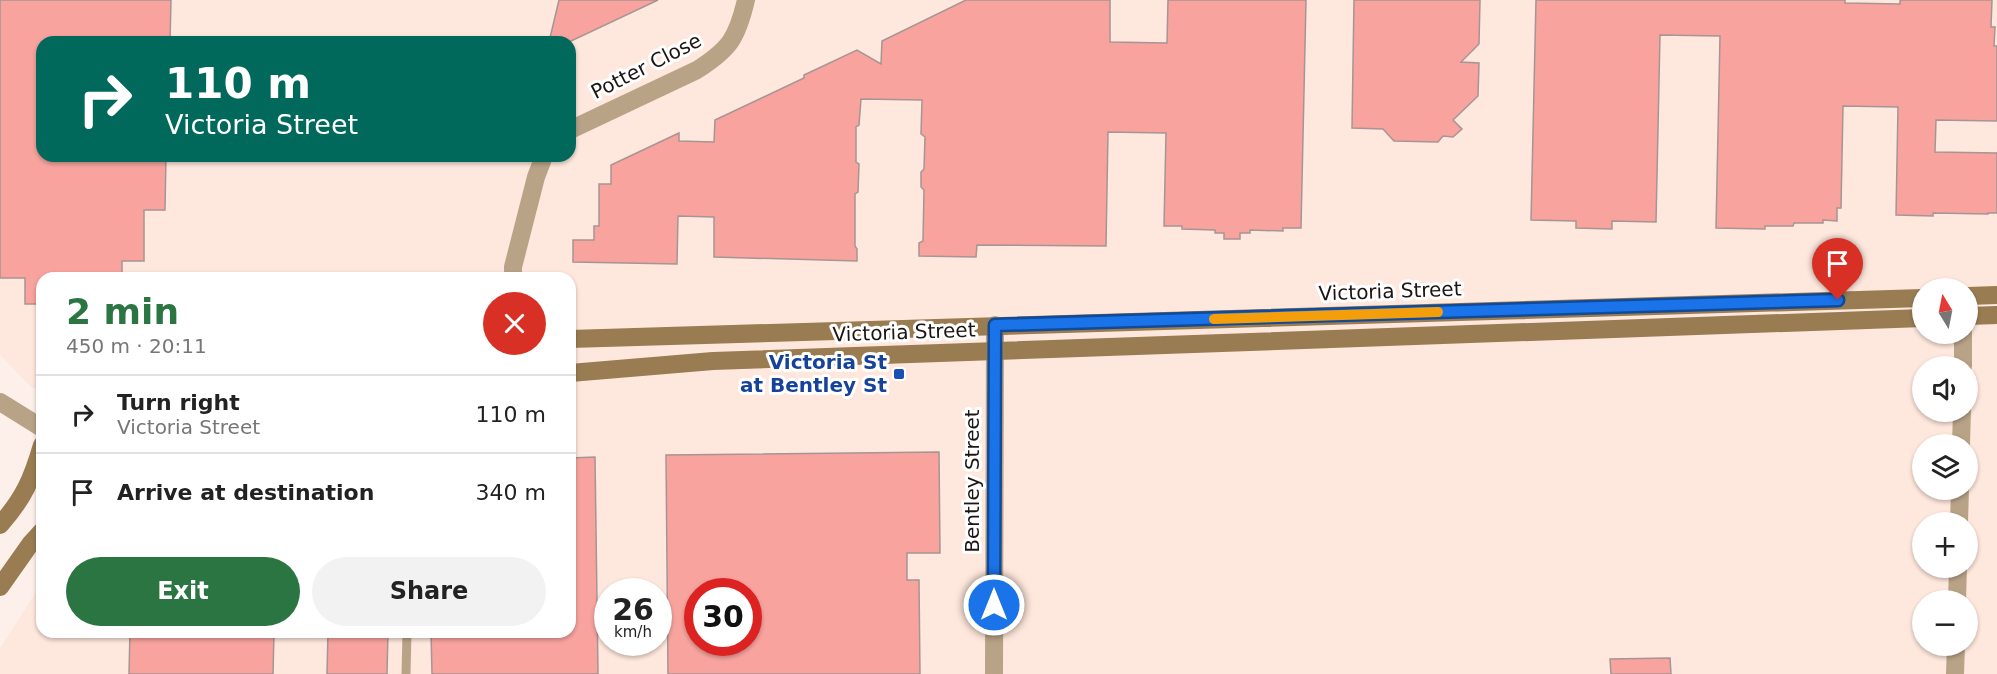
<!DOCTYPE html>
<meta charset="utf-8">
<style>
:root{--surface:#fff;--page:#f2f2f2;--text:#222;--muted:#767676;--line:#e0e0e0;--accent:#2b7543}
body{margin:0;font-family:"DejaVu Sans",sans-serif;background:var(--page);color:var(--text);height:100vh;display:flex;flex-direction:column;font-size:22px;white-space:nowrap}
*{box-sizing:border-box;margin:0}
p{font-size:20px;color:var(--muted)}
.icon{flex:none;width:33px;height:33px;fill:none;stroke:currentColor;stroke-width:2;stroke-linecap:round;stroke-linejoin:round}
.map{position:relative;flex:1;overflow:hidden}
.drawer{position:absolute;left:36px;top:272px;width:540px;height:366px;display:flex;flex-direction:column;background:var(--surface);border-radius:18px;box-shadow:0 2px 4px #0004}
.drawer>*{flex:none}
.top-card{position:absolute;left:36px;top:36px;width:540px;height:126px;border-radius:18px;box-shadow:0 2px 4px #0004;background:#00695c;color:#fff;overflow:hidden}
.needle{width:39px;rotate:350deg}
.tools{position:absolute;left:1912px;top:278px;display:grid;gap:12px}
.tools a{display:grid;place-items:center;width:66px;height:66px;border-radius:50%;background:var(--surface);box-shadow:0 2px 4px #0004;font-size:30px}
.speed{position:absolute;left:594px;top:578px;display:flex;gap:12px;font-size:30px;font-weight:700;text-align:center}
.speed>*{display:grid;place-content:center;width:78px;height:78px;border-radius:50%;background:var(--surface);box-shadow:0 2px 4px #0004;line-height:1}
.speed small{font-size:15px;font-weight:400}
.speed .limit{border:9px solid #d22;background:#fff;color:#111}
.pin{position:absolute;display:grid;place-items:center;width:51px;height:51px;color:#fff;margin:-62px -26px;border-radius:50% 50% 50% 0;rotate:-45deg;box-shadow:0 0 6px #0007}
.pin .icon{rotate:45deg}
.me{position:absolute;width:66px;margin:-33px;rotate:0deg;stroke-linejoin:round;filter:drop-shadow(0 0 4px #0008)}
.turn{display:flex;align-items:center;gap:21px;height:126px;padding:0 30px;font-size:27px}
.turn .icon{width:78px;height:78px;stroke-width:2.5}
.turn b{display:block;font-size:42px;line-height:51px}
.round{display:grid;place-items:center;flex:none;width:63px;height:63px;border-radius:32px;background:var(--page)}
.overview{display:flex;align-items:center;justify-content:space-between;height:102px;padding:0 30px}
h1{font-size:36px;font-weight:700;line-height:45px;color:var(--accent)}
.button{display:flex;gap:12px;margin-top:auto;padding:12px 30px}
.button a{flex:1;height:69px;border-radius:36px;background:var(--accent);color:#fff;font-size:24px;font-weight:700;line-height:69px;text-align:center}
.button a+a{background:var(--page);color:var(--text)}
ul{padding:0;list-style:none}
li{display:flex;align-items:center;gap:18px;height:78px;padding:0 30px;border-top:2px solid var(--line)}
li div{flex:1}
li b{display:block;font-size:22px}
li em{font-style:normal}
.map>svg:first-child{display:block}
.built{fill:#fee7dc;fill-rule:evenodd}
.building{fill:#f8a39e;stroke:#a69594;stroke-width:1.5;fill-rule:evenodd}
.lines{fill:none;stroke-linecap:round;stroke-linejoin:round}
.service{stroke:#b8a387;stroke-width:9}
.minor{stroke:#b8a387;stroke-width:18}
.secondary{stroke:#9a7c52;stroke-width:18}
.route-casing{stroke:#114b97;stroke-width:15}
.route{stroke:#1a73e8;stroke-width:10}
.slow{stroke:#f59e0b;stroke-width:10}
.transit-dot{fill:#1a4fb4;stroke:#fff;stroke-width:2}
.labels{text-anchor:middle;stroke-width:6;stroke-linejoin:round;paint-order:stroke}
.street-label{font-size:20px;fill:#1b1613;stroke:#fff}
.transit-label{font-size:20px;font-weight:bold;fill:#164399;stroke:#fff;text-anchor:end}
</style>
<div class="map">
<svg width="1997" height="674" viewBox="0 0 1997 674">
<rect width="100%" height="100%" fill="#fdf0ea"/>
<path class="built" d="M0,0H1997V674H0V648L42,583V632H570V278H42V390L32,388L0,355ZM42,42H570V156H42ZM1923,288H1968V333H1923ZM1923,366H1968V411H1923ZM1923,444H1968V489H1923ZM1923,522H1968V567H1923ZM608,591H658V642H608ZM698,591H748V642H698ZM1923,600H1968V645H1923Z"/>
<path class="building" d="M0,0H171L170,42H42V156H166L165,210H144V261H122V278H42V304H25V278H0Z
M559,0H658L569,42H549Z
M966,0H1110V42L1167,43L1168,0H1306L1301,228H1283V231L1250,230V233H1240V239H1224V233H1215V230L1182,229V226H1164L1166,133L1108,132L1106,246L977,245L976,257L919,256V243L923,241L924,190L921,187V172L924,169L925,137L921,134L922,100L861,99L859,125L856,127V162L859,164L858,192L855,194V246L857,249V261L714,257V217L678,216L677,264L573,262V240H594V226H599V184H611V165L679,133V141L714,142L715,120L804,78V75L857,50L881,64L882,41Z
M1354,0H1480L1479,44L1461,62L1479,63L1478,96L1453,120L1462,129L1453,137L1443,136L1438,142L1394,141L1383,129L1352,128Z
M1536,0H1845V3L1900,4V0H1992L1991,27H1995L1994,46H1997V121L1936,120L1935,152L1997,153V213H1988V214L1933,213V216L1896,215L1898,107L1843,106L1841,208H1837V221L1823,220V223H1794L1793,226H1765V229L1716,228L1720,36L1660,35L1656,222L1612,221V229L1576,228V221L1531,220Z
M939,452L940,553H907V580H919L920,674H668L666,455ZM698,591H748V642H698Z
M595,457L598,674H432L431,632H570V458Z
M130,632H274L273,674H129Z
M328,632H388L387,674H327Z
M1670,658L1671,674H1611L1610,659Z"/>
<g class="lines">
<path class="service" d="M406,674L407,632"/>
<path class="minor" d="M570,130L697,70C730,49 737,38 746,0
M513,278V267L536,177L544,156
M1963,366V333
M0,402L42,428
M1961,444L1962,411
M1959,522L1960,489
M1957,600L1958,567
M994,674L995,325
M1955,674L1956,645"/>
<path class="secondary" d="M1968,296L1997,295
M1968,316L1997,315
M570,339L1923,298
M570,373L713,361L1923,318
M0,525C24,498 32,479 42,445
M0,587L31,543L42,531"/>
</g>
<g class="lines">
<g class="route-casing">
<path id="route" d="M994,605L995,325L1838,300"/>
</g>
<use href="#route" class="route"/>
<path class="slow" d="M1214,319L1438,312"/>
</g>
<rect class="transit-dot" x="893" y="368" width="12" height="12" rx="3"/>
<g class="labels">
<g class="street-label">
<text transform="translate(646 66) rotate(-27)" y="7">Potter Close</text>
<text transform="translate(1390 291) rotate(-2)" y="7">Victoria Street</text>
<text transform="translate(904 332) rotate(-2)" y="7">Victoria Street</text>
<text transform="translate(972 481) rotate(-90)" y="7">Bentley Street</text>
</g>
<g class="transit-label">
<text x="887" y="369">Victoria St<tspan x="887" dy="23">at Bentley St</tspan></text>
</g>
</g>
</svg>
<div class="tools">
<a><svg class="needle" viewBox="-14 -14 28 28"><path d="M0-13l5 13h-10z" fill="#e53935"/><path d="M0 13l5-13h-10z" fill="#767676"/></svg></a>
<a><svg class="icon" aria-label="sound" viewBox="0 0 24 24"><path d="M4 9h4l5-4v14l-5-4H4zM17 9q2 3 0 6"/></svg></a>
<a><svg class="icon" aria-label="layers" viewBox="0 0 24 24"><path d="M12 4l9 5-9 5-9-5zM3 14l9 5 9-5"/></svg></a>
<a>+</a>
<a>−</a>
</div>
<div class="speed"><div>26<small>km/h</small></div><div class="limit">30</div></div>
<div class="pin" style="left:1838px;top:300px;background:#d93025"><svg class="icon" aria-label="arrive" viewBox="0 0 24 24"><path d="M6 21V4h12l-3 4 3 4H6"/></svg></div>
<svg class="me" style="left:994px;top:605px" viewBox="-20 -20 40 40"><circle r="17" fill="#1a73e8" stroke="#fff" stroke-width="3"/><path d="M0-11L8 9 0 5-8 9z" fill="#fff"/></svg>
<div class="top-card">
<div class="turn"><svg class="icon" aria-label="right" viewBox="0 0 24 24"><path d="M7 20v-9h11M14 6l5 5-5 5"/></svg><div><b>110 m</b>Victoria Street</div></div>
</div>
<section class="drawer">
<div class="overview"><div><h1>2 min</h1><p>450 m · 20:11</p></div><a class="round" style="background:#d93025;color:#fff"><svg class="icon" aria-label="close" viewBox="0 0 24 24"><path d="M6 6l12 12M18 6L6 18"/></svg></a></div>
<ul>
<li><svg class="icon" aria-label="right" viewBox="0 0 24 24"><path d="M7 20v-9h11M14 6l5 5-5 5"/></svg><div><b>Turn right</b><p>Victoria Street</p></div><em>110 m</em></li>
<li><svg class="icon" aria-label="arrive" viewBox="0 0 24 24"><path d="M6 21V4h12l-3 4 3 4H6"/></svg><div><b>Arrive at destination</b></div><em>340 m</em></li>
</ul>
<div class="button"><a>Exit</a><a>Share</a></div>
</section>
</div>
